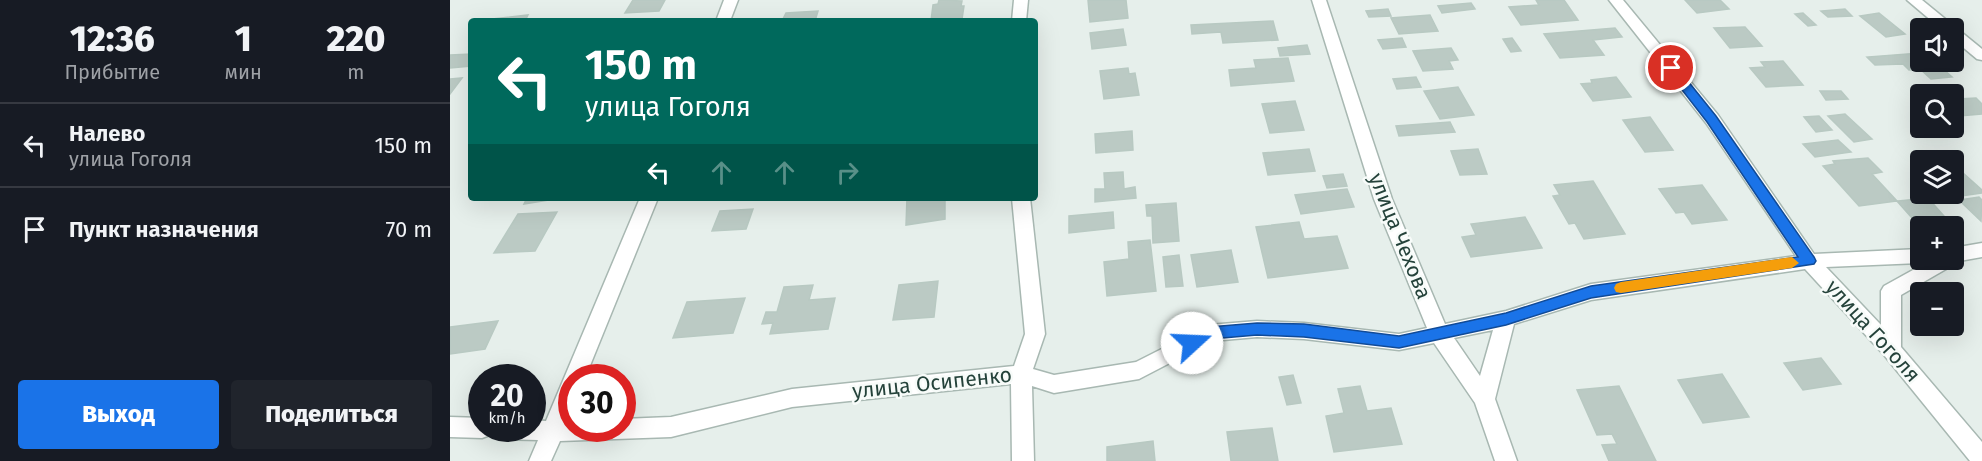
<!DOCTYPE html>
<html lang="ru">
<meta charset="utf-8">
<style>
:root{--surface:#171b24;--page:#20242c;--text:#f1f3f6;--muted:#9ea1a6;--line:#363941;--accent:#1a73e8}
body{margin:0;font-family:"Fira Sans",sans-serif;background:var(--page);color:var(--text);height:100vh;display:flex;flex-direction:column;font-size:22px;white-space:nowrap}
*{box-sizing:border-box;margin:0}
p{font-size:20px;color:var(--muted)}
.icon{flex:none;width:33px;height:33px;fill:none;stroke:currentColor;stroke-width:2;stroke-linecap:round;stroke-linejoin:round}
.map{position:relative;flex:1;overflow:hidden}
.drawer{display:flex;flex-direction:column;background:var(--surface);width:450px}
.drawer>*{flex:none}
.top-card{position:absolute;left:18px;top:18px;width:570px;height:183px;border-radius:6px;box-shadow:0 6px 24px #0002;background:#00695c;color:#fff;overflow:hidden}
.controls{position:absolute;left:1460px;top:18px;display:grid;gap:12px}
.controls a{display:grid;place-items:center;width:54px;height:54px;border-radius:6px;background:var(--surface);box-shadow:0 6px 24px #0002;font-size:30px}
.speed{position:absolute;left:18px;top:364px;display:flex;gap:12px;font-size:30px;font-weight:700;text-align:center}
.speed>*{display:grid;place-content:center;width:78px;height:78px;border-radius:50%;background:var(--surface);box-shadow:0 6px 24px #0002;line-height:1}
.speed small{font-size:15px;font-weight:400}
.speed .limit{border:9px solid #d22;background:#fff;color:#111}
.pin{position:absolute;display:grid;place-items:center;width:51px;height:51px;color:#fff;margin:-26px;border:3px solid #fff;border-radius:50%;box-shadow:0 2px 6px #0007}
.me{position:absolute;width:66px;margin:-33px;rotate:70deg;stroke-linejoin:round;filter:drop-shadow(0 0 4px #0008)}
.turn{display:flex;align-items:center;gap:21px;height:126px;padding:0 18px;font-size:27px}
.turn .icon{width:78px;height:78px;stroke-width:2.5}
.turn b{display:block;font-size:42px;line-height:51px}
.lanes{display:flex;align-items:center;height:57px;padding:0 18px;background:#0003;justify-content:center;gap:30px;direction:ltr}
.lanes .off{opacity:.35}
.eta{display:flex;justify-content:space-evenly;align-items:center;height:102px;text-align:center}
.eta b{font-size:36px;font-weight:800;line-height:42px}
.button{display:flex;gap:12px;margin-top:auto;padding:12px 18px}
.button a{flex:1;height:69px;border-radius:6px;background:var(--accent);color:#fff;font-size:24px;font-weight:800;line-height:69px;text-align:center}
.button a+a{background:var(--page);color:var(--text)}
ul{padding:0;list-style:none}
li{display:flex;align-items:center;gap:18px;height:84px;padding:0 18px;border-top:2px solid var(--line)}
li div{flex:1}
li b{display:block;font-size:22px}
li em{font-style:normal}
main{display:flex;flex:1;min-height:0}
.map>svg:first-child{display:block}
.building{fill:#bbcac4;stroke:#b8c9c2;stroke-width:1.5}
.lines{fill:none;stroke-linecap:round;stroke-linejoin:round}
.minor-casing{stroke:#a8b8b2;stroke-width:3}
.minor{fill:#fff;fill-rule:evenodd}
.route{fill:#1a73e8;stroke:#114b97;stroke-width:1.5}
.slow{fill:#f59e0b}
.labels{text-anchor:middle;stroke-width:5;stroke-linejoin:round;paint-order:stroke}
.street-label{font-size:21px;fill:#24423a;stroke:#f7fbf9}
</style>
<main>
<section class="drawer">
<div class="eta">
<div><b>12:36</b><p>Прибытие</p></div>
<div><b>1</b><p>мин</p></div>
<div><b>220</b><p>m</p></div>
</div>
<ul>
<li><svg class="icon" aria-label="left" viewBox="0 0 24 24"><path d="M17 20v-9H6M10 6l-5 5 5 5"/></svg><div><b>Налево</b><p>улица Гоголя</p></div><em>150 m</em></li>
<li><svg class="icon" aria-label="arrive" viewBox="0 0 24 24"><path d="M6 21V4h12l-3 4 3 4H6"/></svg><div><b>Пункт назначения</b></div><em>70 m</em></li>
</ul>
<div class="button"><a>Выход</a><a>Поделиться</a></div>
</section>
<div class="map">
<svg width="1532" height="461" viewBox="0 0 1532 461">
<rect width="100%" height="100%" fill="#e6efeb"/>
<path class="building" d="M183,0H215L209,11L175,13Z
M489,0L512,1L511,6H514L512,19L481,21L483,5L488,4Z
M638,0H676L678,18L640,22Z
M1086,0H1114L1128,20L1071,25L1059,7L1089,5Z
M1235,0H1270L1279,9L1247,13Z
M1021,3L1025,9L992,13L988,6Z
M938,9L941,16L919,17L916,11Z
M1395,9L1402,16L1378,17L1371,11Z
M368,11L365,21H332L336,13Z
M1353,13L1366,25L1358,26L1345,14Z
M1429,13L1455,34L1436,37L1410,16Z
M78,15L75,21H24Z
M980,15L988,31L949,34L941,18Z
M823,21L828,40L773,43L771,32L742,34L741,25Z
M1295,27L1312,46L1280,48L1264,28Z
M1165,28L1172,37L1143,40L1154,55L1110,58L1094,34Z
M673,29L676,45L642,49L640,33Z
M952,38L956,47L933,49L928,40Z
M1062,38L1071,51L1061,52L1053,39Z
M857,45L860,54L830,56L828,48Z
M1001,48L1008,60L999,61L1003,69L973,71L963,51Z
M1470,53V62H1485L1502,77L1481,79L1470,69L1459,70L1453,64L1425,65L1417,57Z
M21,54V66L0,68V55Z
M838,58L844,81L781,86L779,70L806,68L804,60Z
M1333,61L1353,85L1316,87L1300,68L1315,67L1311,62Z
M678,68L679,74L685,73L689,95L654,99L650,71Z
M966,77L971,87L947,89L943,79Z
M1166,77L1181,97L1143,101L1131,84L1142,83L1141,80Z
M12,78L0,94V79Z
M1008,87L1024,115L990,119L974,91Z
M1370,91H1391L1398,99L1376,100Z
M1505,95L1508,99L1526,98L1532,104V114L1509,116L1503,110Z
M845,101L854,130L820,133L812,104Z
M1395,114L1422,139L1404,142L1378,116Z
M1369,116L1382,130L1366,132L1354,117Z
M1200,117L1223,150L1195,152L1173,120Z
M1000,122L1005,132L949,136L946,126Z
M682,131L683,150L646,153L645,134Z
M1388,140L1401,152L1365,157L1353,144Z
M859,149L865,171L818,175L813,153Z
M1028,149L1037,174L1010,175L1001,151Z
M1418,158L1432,172L1422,174L1447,201L1409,206L1373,166L1385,164L1383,161Z
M1503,164L1532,190V193L1504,197L1500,194H1503Z
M673,172L674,189L685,187L686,198L645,202V189H655L654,173Z
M893,174L897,186L877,188L873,176Z
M1143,181L1175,234L1134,239L1125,223L1119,224L1103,196L1110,195L1104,185Z
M1252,185L1277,220L1242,224L1234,212L1226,213L1209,189Z
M897,189L904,207L851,214L845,195Z
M1529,197L1532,200L1531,221L1509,200Z
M77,198H111L74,204Z
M457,198H495V219L456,225Z
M1478,198L1502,225L1470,227L1447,201Z
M726,203L729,241L703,243L702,216H697L696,205Z
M303,209L296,229L262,231L270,211Z
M107,212L85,251L44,253L68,214Z
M663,212L664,228L619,233V216Z
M1075,217L1092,248L1021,257L1012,237L1026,235L1021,224Z
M849,222L854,239L887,236L898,268L818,278L806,227Z
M700,240L706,291L657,296L654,262L679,259L678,242Z
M781,250L788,282L747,287L741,255Z
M729,255L733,286L716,287L713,257Z
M488,281L484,317L443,320L449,285Z
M363,285L359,300L385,298L378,329L320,334L323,323L312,324L316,312H327L334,287Z
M295,298L283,333L223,338L237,302Z
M48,321L35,349L0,354V327Z
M1371,358L1391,384L1353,390L1334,363Z
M1272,374L1299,417L1253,423L1228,380Z
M843,375L851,403L837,405L829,377Z
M910,386L917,411L941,408L952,444L884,452L876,416L894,413L888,389Z
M1169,386L1206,461H1159L1152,445L1167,444L1162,434L1147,435L1127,390Z
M822,428L828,461H781L777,432Z
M703,441L705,461H657V447Z"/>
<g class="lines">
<g class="minor-casing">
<path id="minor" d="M274,0H288L280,21H266Z
M564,0H578L576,21H562Z
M862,0H876L942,199L995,324L1056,311L1141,284L1346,256L1256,123L1159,0H1173L1268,115L1364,254L1470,249V260H1477L1470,263L1376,267L1431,325V291L1434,286L1481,260H1503V248L1532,243V257L1504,262L1503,265L1451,295V347L1532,442V461H1520L1434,355L1355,269L1141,300L1064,324L1045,399L1067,461H1045L1025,403L984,343L949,350L854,339L807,337L762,341L689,379L604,393L582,386L584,461H562L561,384L342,407L221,437L110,441L101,461H79L88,440L52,439L44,436L42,430L40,435L32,438L0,437V417L32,418V429H82V420L96,421L190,198H208L135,378H122V412L118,421H122V429H172V419L221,417L342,389L564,366L575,334L562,198H580L595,334L583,369L604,375L686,362L759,325L807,321L854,323L949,334L977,328L924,199ZM1043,330L1030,376L1004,338Z
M1457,0H1472L1532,49V60L1527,59L1503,39V28H1490Z"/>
</g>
<use href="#minor" class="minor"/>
</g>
<path class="route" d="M1221,64L1225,65L1266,116L1364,257L1366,261L1364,264L1141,298L1056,325L949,348L854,337L807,335L761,339L742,349L736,347L734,343L736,338L759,327L807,323L854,324L949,336L1056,313L1141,286L1348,257L1257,122L1215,68Z"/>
<path class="slow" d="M1342,257L1349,263L1342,268L1171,293L1166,292L1164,288L1166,284L1171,282Z"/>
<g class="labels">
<g class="street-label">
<text transform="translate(950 236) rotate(68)" y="7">улица Чехова</text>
<text transform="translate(1423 331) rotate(48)" y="7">улица Гоголя</text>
<text transform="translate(482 383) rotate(-6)" y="7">улица Осипенко</text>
</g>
</g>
</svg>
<div class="controls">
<a><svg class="icon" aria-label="sound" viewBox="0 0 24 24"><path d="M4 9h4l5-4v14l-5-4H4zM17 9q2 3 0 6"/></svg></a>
<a><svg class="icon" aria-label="search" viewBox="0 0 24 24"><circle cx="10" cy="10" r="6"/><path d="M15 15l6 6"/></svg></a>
<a><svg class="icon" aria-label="layers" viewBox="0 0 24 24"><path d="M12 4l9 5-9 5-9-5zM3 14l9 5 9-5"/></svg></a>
<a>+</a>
<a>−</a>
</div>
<div class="speed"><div>20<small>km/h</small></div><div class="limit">30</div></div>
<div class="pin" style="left:1221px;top:68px;background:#d93025"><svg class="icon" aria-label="arrive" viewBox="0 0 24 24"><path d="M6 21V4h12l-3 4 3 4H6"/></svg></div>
<svg class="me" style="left:742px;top:343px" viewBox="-20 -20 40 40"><circle r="19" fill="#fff"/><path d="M0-13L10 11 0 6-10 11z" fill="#1a73e8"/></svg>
<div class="top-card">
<div class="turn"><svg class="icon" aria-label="left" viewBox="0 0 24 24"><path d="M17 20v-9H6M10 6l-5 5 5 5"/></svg><div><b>150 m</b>улица Гоголя</div></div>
<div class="lanes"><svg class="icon" aria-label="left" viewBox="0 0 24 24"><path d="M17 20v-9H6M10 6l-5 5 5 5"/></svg><svg class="icon off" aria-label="ahead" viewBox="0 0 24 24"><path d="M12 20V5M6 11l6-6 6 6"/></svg><svg class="icon off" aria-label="ahead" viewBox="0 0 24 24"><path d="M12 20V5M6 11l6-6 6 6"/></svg><svg class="icon off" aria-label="right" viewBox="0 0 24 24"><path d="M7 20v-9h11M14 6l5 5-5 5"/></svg></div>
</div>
</div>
</main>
